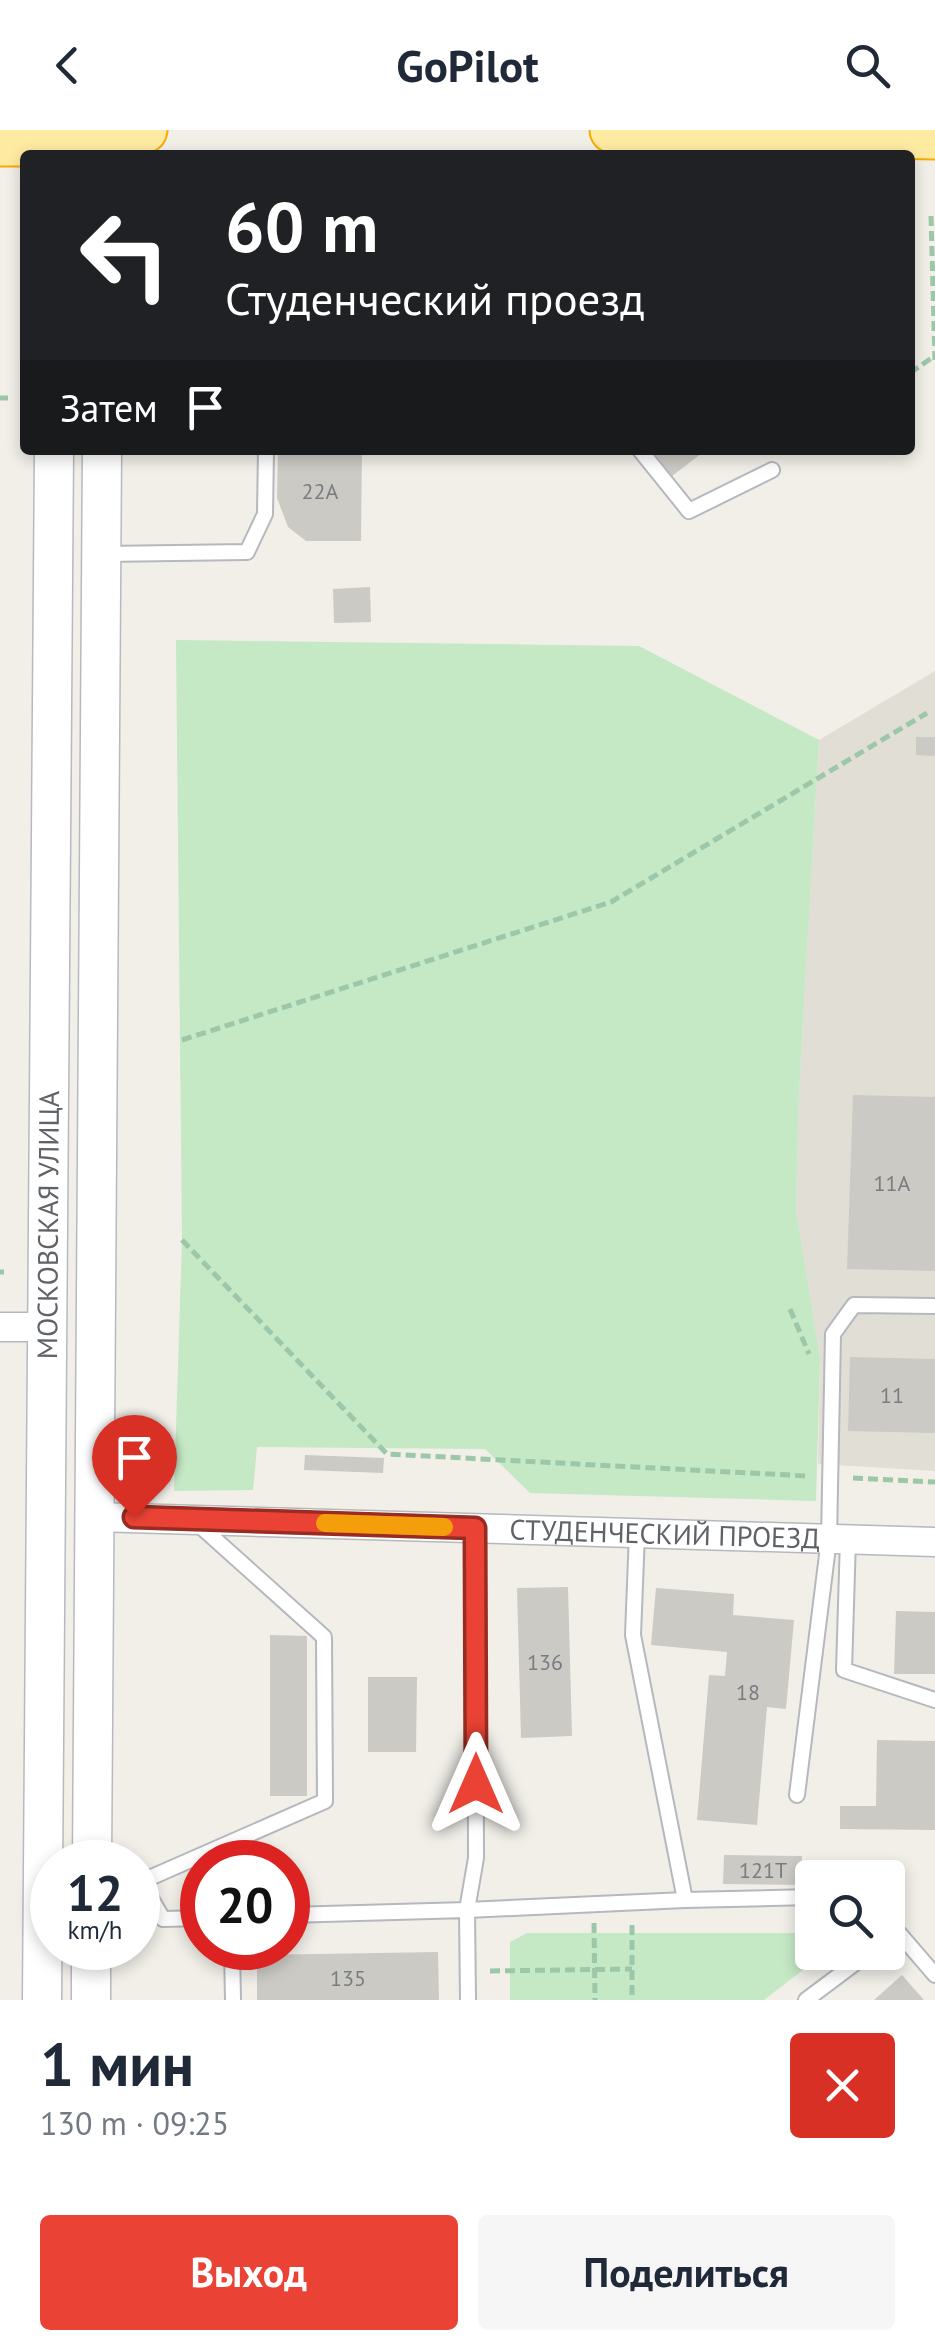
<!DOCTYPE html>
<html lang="ru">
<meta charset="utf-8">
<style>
:root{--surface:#fff;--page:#f6f6f7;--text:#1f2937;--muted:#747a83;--accent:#ea4335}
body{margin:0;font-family:"PT Sans",sans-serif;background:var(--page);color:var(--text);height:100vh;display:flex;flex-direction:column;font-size:38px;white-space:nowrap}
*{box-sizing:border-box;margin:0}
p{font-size:32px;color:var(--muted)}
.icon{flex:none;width:55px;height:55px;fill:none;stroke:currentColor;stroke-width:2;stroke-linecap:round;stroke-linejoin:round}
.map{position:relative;height:1870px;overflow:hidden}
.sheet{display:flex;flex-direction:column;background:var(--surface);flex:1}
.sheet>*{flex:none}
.top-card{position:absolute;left:20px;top:20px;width:895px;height:305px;border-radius:10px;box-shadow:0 5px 15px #0003;background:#202124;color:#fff;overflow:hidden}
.tools{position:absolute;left:795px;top:1730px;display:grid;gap:20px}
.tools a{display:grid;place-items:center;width:110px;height:110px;border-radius:10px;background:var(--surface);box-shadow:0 5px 15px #0003;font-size:50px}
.speed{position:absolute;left:30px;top:1710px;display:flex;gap:20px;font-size:50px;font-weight:700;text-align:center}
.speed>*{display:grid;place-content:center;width:130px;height:130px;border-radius:50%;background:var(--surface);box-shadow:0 5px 15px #0003;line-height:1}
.speed small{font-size:25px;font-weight:400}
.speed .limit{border:15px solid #d22;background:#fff;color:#111}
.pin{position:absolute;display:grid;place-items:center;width:85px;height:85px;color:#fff;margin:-102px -42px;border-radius:50% 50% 50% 0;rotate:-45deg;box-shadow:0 0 10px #0007}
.pin .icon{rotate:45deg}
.me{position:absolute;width:110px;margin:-55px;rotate:0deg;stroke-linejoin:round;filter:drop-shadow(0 0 8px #0008)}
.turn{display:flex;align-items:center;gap:35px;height:210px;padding:0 40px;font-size:45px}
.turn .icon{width:130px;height:130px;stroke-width:2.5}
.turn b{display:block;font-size:70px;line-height:85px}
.then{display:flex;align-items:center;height:95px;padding:0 40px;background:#0003;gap:20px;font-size:38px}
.round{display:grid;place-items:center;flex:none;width:105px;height:105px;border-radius:10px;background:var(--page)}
.head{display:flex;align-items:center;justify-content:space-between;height:170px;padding:0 40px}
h1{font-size:60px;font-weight:800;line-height:75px}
.button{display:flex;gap:20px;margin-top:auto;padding:20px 40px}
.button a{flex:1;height:115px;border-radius:10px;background:var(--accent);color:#fff;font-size:40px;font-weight:800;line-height:115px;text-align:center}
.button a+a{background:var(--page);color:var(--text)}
header{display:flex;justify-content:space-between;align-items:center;height:130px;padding:0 40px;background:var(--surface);font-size:45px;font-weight:800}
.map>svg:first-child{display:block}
.education{fill:#e1ded6}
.green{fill:#c5e8c5}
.building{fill:#cccac5}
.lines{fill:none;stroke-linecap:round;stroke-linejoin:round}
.service-casing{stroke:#b5b8bc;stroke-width:18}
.minor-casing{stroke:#b5b8bc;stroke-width:31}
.secondary-casing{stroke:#b6babf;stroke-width:41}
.trunk-casing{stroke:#f9ab00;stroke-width:49}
.path{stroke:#9cc7a9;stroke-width:5;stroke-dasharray:10 5;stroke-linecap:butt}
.service{stroke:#fff;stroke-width:14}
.minor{stroke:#fff;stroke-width:28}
.secondary{stroke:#fff;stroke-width:38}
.trunk{stroke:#feeaa1;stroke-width:45}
.route-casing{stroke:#982c22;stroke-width:25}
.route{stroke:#ea4335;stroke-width:18}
.slow{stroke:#f59e0b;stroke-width:18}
.labels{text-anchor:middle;stroke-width:10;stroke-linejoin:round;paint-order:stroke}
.number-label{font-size:22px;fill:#7a7d7f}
.street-label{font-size:28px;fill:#5f6368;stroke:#fff}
</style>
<header><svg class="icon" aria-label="back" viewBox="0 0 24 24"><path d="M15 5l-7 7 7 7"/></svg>GoPilot<svg class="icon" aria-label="search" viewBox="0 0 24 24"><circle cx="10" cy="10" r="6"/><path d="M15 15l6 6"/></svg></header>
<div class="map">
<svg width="935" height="1870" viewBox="0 0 935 1870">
<rect width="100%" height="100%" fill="#f1efe8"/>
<path class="education" d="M935,541V1341L818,1334L820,1228L796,1079L799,962L819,610Z"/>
<path class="green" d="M176,510L639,516L819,610L799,962L796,1079L820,1228L816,1371L530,1363L485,1319L257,1317L253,1360L174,1361L182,1110Z
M527,1803H800L812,1806V1822L817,1824L808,1836L764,1870H510V1812Z"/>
<path class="building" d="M278,320H362L361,411H306L288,397L277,368Z
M652,320H706L672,346Z
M370,457L371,492L334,493L333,459Z
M916,607H935V626L916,625Z
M853,965L935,967V1141L847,1139Z
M850,1227L935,1229V1303L848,1301Z
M305,1325L384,1328L383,1343L304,1340Z
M568,1457L572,1606L521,1608L517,1458Z
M656,1458L734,1464L733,1485L794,1490L786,1579L767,1577L757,1695L697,1690L709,1545L725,1546L727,1522L651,1515Z
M896,1481L935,1482V1544H894Z
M270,1505L307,1506V1666H270Z
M368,1547H417L416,1622H368Z
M877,1610L935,1611V1700L840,1699V1676H876Z
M724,1725L802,1726L801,1755L723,1754Z
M438,1822L439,1870H257V1825Z
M902,1845L924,1870H874Z"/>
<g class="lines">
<g class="service-casing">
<path id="service" d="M640,320L689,381L772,340
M103,424L247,422L265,384L266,320
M637,1403L633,1505L685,1770L812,1767
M848,1409L844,1540L935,1570
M797,1665L829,1409L833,1204L854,1175L935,1176
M138,1753L325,1671L324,1507L198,1394
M142,1753L163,1789L202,1788
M288,1785L467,1780L476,1728L475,1398
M888,1809L898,1802L935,1845
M232,1818L233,1870
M468,1870L467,1780L685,1770
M806,1870L870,1822"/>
</g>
<g class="minor-casing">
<g id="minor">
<path d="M0,1197H48"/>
<path id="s1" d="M95,1387L935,1412"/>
</g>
</g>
<g class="secondary-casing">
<g id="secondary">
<path d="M92,1732L102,320"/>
<path id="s2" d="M42,1870L54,320"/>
<path d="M91,1870V1818"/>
</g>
</g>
<g class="trunk-casing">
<path id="trunk" d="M613,0L935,6
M0,13H100L144,0"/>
</g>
<path class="path" d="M931,86L935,230
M910,243L933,227
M0,268H8
M182,910L611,772L927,583
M182,1110L387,1324L807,1346
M0,1142H4
M790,1179L809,1224
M853,1348L935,1352
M594,1793L595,1870
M632,1795V1870
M490,1841L632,1839"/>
<use href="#service" class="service"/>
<use href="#minor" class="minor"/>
<use href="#secondary" class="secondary"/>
<use href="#trunk" class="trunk"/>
</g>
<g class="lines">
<g class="route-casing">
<path id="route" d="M134,1387L475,1398L476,1654"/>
</g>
<use href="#route" class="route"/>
<path class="slow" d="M325,1393L444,1397"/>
</g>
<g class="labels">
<g class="number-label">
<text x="320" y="369">22А</text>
<text x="892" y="1061">11А</text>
<text x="892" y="1273">11</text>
<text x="545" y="1540">136</text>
<text x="748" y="1570">18</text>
<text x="763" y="1748">121Т</text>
<text x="348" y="1856">135</text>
</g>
<g class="street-label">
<text dy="10" stroke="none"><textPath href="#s2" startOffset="775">МОСКОВСКАЯ УЛИЦА</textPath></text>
<text dy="10" stroke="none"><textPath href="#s1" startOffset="570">СТУДЕНЧЕСКИЙ ПРОЕЗД</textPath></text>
</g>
</g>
</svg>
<div class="tools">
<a><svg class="icon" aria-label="search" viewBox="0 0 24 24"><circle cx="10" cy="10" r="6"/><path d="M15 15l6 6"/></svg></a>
</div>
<div class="speed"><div>12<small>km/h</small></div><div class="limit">20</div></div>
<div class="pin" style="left:134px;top:1387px;background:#d93025"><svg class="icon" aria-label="arrive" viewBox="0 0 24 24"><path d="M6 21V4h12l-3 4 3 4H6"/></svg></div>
<svg class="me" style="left:476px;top:1654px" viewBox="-20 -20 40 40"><path d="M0-17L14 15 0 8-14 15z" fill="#ea4335" stroke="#fff" stroke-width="4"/></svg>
<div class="top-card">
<div class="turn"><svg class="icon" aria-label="left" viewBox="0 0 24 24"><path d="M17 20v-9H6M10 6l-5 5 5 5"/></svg><div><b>60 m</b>Студенческий проезд</div></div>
<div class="then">Затем<svg class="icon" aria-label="arrive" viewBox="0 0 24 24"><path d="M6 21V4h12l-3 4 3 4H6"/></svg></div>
</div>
</div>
<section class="sheet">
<div class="head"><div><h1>1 мин</h1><p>130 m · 09:25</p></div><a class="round" style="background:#d93025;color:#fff"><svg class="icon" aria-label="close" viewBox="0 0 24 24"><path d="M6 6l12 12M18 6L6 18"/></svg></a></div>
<div class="button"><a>Выход</a><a>Поделиться</a></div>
</section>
